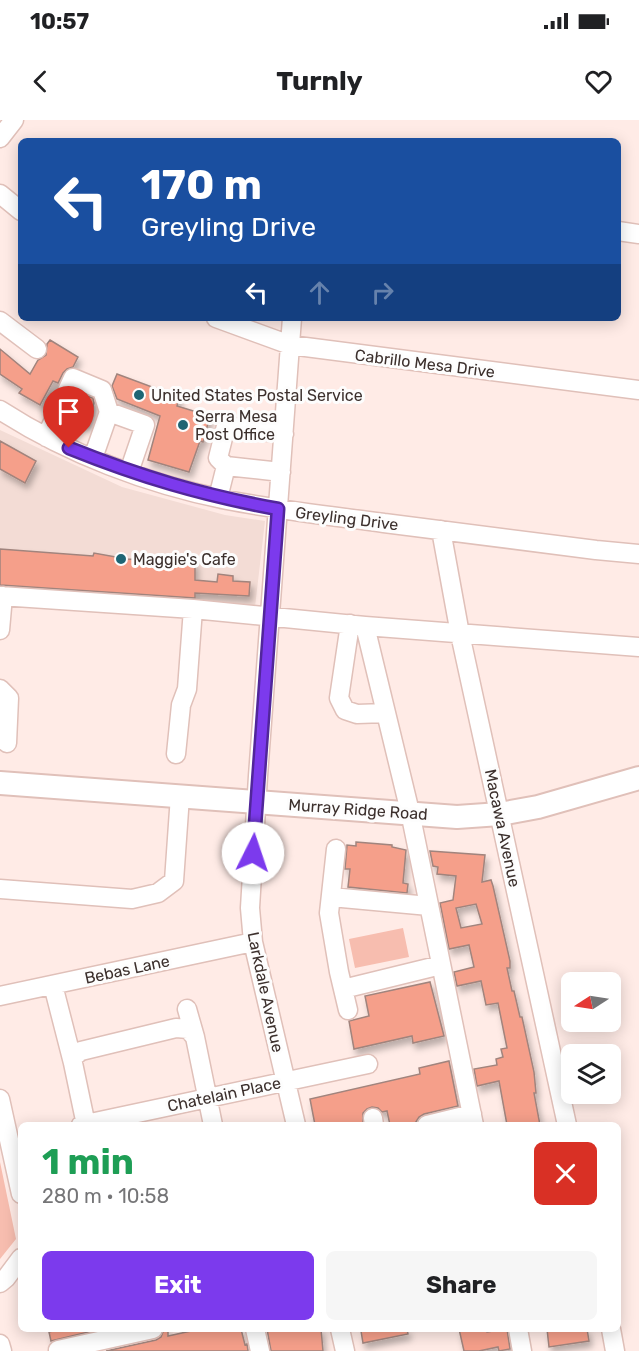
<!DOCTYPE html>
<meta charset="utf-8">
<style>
:root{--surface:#fff;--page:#f6f6f6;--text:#202124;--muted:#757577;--accent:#7c3aed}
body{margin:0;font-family:Rubik,sans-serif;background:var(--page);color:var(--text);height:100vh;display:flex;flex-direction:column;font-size:22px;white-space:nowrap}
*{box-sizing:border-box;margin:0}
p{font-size:20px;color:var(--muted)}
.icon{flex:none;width:33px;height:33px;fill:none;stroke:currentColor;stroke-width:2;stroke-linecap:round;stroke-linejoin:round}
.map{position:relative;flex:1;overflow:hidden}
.side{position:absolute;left:18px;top:1002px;width:603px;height:210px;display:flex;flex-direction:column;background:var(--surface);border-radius:9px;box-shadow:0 3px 15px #0003}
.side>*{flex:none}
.banner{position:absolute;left:18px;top:18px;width:603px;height:183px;border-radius:9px;box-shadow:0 3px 15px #0003;background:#1a4fa0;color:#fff;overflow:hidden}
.needle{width:39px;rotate:258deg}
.controls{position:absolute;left:561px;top:852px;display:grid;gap:12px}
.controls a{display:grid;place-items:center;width:60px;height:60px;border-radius:9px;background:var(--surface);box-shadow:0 3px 15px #0003;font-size:30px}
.pin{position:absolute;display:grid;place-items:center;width:51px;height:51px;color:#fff;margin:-62px -26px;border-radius:50% 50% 50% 0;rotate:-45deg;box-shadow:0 0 6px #0007}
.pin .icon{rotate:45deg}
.me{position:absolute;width:66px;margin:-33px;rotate:4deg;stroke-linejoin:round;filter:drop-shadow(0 0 4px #0008)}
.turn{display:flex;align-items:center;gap:21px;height:126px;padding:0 24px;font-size:27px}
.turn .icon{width:78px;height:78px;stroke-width:2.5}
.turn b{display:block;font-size:42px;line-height:51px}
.lanes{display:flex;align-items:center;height:57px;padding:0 24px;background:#0003;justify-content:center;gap:30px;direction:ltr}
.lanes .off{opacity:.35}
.round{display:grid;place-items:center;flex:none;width:63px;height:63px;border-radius:9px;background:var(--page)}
.headline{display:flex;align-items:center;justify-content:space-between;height:102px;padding:0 24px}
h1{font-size:36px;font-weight:700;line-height:45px;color:#1e9e55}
.button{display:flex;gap:12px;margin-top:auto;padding:12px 24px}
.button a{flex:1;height:69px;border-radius:9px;background:var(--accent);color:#fff;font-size:24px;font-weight:700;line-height:69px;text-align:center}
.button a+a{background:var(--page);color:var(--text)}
.status{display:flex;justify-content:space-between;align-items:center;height:42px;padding:0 30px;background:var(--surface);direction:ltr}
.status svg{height:16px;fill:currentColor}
header{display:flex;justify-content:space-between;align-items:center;height:78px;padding:0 24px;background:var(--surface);font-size:27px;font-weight:700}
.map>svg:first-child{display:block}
.built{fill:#f3dcd5}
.green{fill:#f7bdaf}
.building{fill:#f59f8a;stroke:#a1847d;stroke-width:1.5;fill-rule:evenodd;filter:url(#shadow)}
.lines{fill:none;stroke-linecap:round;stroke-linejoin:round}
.minor-casing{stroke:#e0c0b9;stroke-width:21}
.major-casing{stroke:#e0c0b9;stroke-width:26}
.minor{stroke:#fff;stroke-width:18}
.major{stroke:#fff;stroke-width:22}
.route-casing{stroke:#51269a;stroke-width:15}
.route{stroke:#7c3aed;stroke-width:10}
.poi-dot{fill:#1e6574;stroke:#fdfdfd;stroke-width:2}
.labels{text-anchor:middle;stroke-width:6;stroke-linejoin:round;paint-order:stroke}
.street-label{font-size:16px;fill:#3c302d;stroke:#fdfdfd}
.poi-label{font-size:16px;fill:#3c302d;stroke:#fdfdfd;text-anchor:start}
</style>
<div class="status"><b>10:57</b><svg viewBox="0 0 49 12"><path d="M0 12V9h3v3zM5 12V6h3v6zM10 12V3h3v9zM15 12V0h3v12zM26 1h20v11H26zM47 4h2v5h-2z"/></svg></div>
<header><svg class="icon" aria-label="back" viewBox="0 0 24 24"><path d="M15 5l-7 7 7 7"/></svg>Turnly<svg class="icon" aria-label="heart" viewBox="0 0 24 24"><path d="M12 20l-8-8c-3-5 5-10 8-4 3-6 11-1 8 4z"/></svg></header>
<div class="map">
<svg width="639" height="1231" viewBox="0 0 639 1231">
<defs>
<filter id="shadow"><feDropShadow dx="3" dy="5.5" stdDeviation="3" flood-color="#0004"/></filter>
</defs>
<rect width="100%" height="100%" fill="#ffebe6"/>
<path class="built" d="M0,310L122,367L225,395L265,401L255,487L0,467Z"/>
<path class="green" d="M403,808L409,837L355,848L349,819Z
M0,1042L16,1119L0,1139Z"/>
<path class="building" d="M50,220L78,237L73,247L67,249L63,253L58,263L53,261L40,285L19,273L22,269L0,254V229L30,254L38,240L46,235L47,224Z
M117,254L168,273V272L180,275L177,286L210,296L203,322L200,321L189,352L148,340L160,296L117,279L112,266Z
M79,273L93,278L94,283L88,306L68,296Z
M0,321L36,341L25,363L0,349Z
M0,429L93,436L94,433L127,439L195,442V460L217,462L218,454L233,456V461L250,462L249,476L195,473V478L0,465Z
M356,722L392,725V727L406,730L403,763L408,764L407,773L348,767L350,749H345L347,725L356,726Z
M430,731L485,735L482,762L491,760L493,766L510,841V848H507L512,871H514L520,897H522L534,952L536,973H534L540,1005H507L499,961L477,966L474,949L497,945L496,939L503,937L501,929L507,928L498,883L486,885L481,861L457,866L454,852L474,847L469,825L449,829L440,783L453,780L456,756L437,754L438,747L433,746ZM476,784L482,804L461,808L456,788Z
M430,862L444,916L413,923L412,916L354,929L349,901L369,896L365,876Z
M449,941L458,986L424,994L419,997L414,1005H390L387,991L382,992L378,988L372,987L367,989L363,993V1005H315L310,979L420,954L419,948Z
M60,1209H101L51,1221L49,1212Z
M164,1209H168V1216L200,1209H241L245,1225L247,1224L248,1231H106L156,1220L161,1217Z
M267,1209H321L323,1231H271Z
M372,1209H407L408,1214L363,1223L361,1211Z
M459,1209H486L487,1212L507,1209L510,1229L499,1231L498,1227L479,1231H464Z
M547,1209H587L589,1221L549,1227Z"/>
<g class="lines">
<g class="minor-casing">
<path id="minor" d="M0,18L14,0
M0,74L21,91
M618,111L639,114
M216,198L290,225L639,270
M292,198L258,656L250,788L253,822L296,1005
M0,201L37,229
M0,290C68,334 148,364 227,380C279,390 332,396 384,403C455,412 526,421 596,430L639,434
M46,317L73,258L102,270L109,292
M93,338L109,292L145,305L129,352
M226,346L281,352
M218,378L226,346L218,338L226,306L284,314
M441,410L460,514L567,1005
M0,476L193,489L365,506L639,527
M350,504L339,578L345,590L357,594L386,593
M365,506L410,692L474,1005
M0,510L3,476
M0,569L9,578L7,623
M176,634L181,585L187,569L193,489
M336,729L329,793L339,852L348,890
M0,769L132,779L158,773L174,761L180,676
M331,777L429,786
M53,865L73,943
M343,869L441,845
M0,876L253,822
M187,889L195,917
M0,979L21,1074
M373,998L374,1005
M81,1005L368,944
M86,1005L73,943V937L81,931L176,908L188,909L195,917L213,1005
M427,1005L472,994
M0,1163L6,1158L21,1138
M255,1209L260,1231
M340,1209L345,1231
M518,1209L522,1231
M611,1209L615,1231
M0,1224L2,1231
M58,1230L153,1209"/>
</g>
<g class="major-casing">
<path id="major" d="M0,663L457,697L500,694L538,687L639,658"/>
</g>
<use href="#minor" class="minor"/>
<use href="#major" class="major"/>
</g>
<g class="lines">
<g class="route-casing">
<path id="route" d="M69,328C141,357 202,375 278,389L253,733"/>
</g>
<use href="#route" class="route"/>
</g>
<g class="poi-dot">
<circle cx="139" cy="275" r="6"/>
<circle cx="183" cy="305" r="6"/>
<circle cx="121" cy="439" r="6"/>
</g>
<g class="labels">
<g class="street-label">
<text transform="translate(425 243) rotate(7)" y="6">Cabrillo Mesa Drive</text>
<text transform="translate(347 398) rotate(7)" y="6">Greyling Drive</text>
<text transform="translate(358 689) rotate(4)" y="6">Murray Ridge Road</text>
<text transform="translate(503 708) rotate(78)" y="6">Macawa Avenue</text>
<text transform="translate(127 849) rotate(-12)" y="6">Bebas Lane</text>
<text transform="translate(266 872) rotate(78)" y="6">Larkdale Avenue</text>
<text transform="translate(224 974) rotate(-12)" y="6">Chatelain Place</text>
</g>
<g class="poi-label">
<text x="151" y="281">United States Postal Service</text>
<text x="195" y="302">Serra Mesa<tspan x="195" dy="18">Post Office</tspan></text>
<text x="133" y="445">Maggie's Cafe</text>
</g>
</g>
</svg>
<div class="controls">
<a><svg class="needle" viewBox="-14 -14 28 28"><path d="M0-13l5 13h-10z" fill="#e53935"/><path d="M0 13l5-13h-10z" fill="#757577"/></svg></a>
<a><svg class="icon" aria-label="layers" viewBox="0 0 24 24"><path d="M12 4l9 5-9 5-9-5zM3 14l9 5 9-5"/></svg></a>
</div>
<div class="pin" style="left:69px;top:328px;background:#d93025"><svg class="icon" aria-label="arrive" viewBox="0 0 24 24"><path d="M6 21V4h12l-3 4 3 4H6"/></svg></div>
<svg class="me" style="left:253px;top:733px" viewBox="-20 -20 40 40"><circle r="19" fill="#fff"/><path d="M0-13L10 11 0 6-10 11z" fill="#7c3aed"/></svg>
<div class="banner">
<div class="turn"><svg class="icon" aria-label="left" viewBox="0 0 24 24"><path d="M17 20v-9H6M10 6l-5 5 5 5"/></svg><div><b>170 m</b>Greyling Drive</div></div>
<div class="lanes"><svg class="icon" aria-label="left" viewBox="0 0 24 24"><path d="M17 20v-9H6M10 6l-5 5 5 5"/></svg><svg class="icon off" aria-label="ahead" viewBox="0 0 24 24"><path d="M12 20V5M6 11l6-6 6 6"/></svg><svg class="icon off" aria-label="right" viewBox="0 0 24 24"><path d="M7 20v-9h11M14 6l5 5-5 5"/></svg></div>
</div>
<section class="side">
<div class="headline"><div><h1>1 min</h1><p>280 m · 10:58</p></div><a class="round" style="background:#d93025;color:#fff"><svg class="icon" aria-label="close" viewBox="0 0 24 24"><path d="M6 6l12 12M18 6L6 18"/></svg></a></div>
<div class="button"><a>Exit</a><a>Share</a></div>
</section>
</div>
